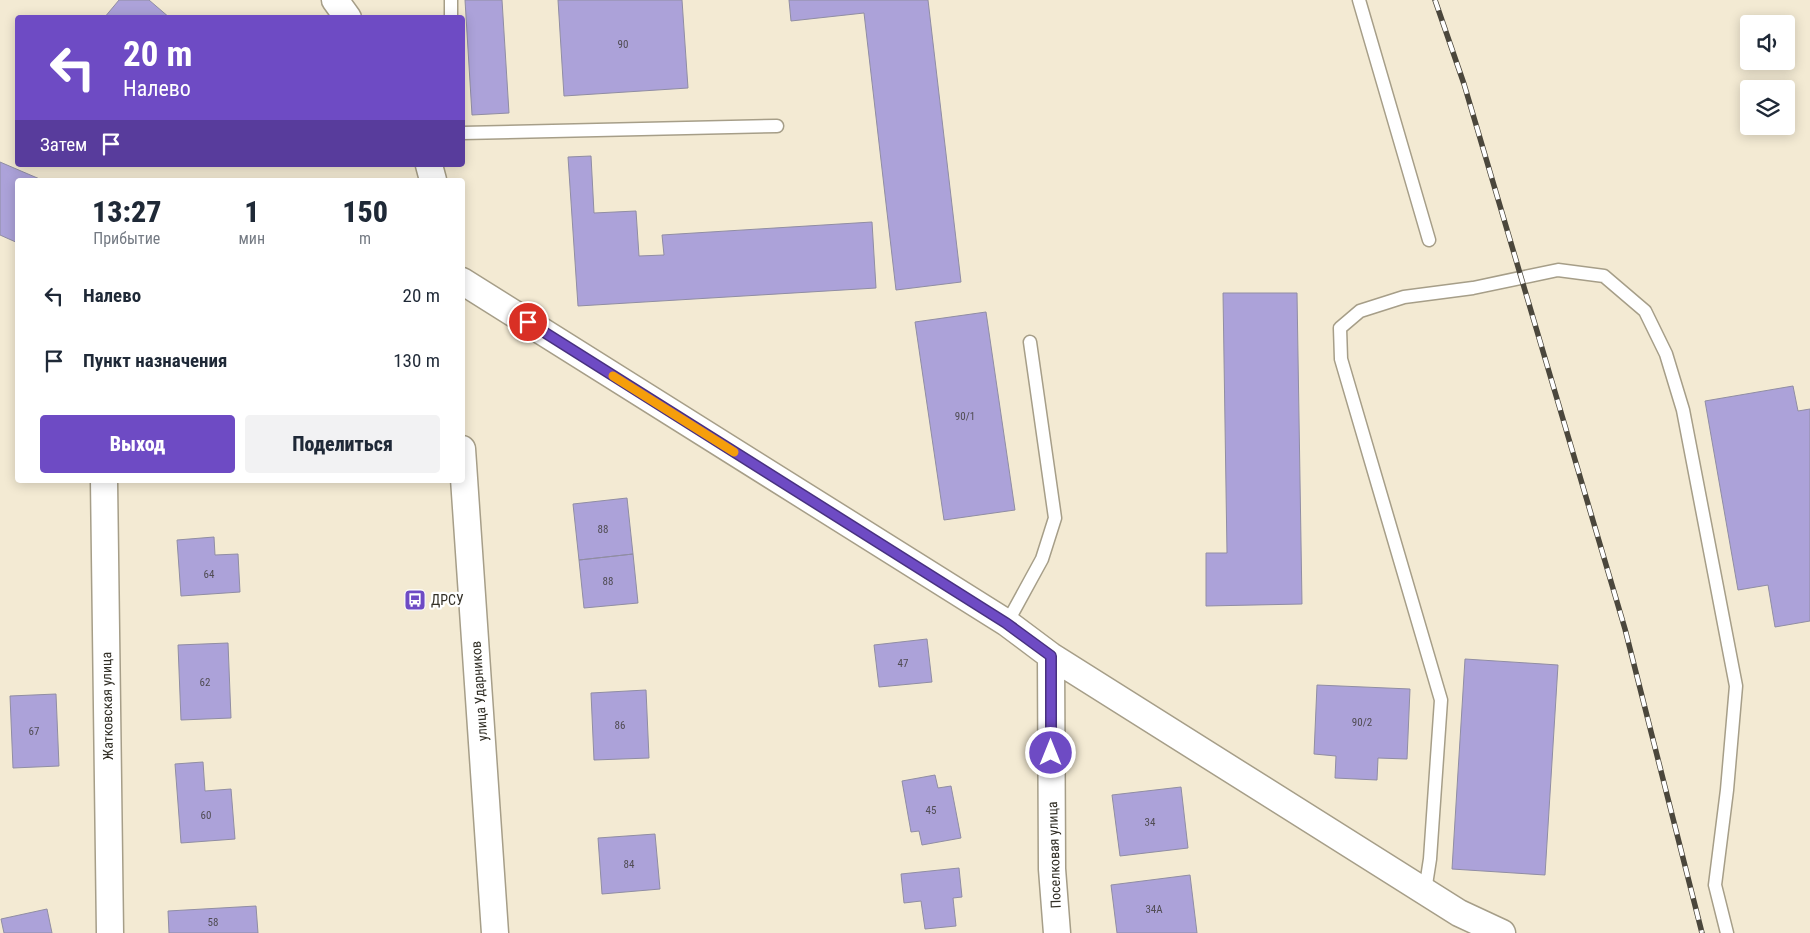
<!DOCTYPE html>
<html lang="ru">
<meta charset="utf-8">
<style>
:root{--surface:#fff;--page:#f2f2f3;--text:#1f2937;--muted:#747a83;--accent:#6e4bc4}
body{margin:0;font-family:"Roboto Condensed",sans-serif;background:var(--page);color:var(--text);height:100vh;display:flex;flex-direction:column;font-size:19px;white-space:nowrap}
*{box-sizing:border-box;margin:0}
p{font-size:16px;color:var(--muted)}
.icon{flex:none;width:28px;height:28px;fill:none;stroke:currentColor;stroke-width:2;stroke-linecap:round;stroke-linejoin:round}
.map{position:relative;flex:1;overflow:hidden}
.panel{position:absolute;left:15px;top:178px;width:450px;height:305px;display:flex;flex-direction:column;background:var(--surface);border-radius:5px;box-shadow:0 2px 12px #0003}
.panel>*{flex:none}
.hud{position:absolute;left:15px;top:15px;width:450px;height:152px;border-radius:5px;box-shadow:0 2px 12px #0003;background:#6e4bc4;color:#fff;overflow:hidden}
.buttons{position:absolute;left:1740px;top:15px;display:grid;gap:10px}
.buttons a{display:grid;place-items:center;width:55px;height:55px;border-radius:5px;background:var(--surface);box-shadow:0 2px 12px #0003;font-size:25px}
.pin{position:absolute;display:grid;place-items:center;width:42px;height:42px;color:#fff;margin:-21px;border:2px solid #fff;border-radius:50%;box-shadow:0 1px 5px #0007}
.me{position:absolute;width:55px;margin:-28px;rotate:0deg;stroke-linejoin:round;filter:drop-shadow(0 0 4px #0008)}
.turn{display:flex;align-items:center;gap:18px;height:105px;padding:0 25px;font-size:22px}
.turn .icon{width:65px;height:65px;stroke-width:2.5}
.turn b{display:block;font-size:35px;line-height:42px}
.then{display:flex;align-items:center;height:48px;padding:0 25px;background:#0003;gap:10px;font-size:19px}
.eta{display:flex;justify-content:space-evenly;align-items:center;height:85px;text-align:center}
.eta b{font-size:30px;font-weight:800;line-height:35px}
.action{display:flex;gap:10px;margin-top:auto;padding:10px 25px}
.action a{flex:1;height:58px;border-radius:5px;background:var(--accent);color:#fff;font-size:20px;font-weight:800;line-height:58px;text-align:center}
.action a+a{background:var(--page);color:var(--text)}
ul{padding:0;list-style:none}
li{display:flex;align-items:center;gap:15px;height:65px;padding:0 25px}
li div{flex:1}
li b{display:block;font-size:19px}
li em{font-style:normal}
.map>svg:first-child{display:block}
.building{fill:#aca2d9;stroke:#908da3}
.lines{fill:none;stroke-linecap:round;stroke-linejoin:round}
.service-casing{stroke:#a69e88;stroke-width:15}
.minor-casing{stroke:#a69e88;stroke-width:29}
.service{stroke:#fff;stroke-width:12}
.minor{stroke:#fff;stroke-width:26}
.rail-casing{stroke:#4b473c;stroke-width:5.5}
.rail{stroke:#fff;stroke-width:4;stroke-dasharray:11;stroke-linecap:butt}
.route-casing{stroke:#48317f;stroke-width:12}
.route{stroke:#6e4bc4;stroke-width:9}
.slow{stroke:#f59e0b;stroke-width:9}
.labels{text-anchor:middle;stroke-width:4.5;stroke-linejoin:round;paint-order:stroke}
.number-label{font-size:11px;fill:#504c53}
.poi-label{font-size:14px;fill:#322f26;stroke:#fff;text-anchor:start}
.street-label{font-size:14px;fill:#322f26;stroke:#fff}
</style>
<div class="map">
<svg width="1810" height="933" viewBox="0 0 1810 933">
<rect width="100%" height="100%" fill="#f3ead3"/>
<path class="building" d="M119,0H149L170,18H104Z
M465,0H502L509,113L472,115Z
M558,0H682L688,88L564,96Z
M789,0H928L961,282L896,290L864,13L791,21Z
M591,156L594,213L636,211L639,256L664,255L662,235L872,222L876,288L578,306L568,157Z
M0,162L42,180H18V243L0,235Z
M1223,293H1297L1302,604L1206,606V553H1227Z
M986,312L1015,510L944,520L915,322Z
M1793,386L1798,411L1810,409V621L1775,627L1768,585L1738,590L1705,401Z
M627,498L633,554L579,560L573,504Z
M214,537L215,555L238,554L240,592L181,596L177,540Z
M633,554L638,603L584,608L579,560Z
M927,639L932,682L879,687L874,645Z
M228,643L231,718L181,720L178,645Z
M1465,659L1558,665L1545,875L1452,869Z
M1317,685L1410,689L1407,759L1378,758L1377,780L1335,778L1336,756L1314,754Z
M646,690L649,758L594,760L591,693Z
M56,694L59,766L13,768L10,696Z
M203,762L205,791L231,789L235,839L181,843L175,764Z
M935,775L938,788L951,786L961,838L922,845L919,831L911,832L902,781Z
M1181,787L1188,848L1120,856L1112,795Z
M655,834L660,889L602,894L598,838Z
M959,868L962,897L953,898L956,926L925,929L921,901L904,903L901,874Z
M1190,875L1197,933H1117L1111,885Z
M256,906L258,933H169L168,911Z
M47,909L52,933H4L1,919Z"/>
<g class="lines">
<g class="service-casing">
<path id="service" d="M451,0V18
M1359,0L1429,240
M462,133L777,126
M1007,623L1042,559L1055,518L1030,342
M1425,891L1430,859L1441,700L1341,359L1340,328L1360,311L1404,297L1473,288L1558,270L1604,276L1645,311L1666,354L1683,410L1736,686L1727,790L1715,885L1727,933"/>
</g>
<g class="minor-casing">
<path id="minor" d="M335,0L348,18
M429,165L433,180
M462,281L1007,623L1051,656L1459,913L1502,933
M462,449L495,933
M104,480L110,933
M1051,656L1052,869L1057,933"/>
</g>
<use href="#service" class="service"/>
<use href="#minor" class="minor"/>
<g class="rail-casing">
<path id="rail" d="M1435,0L1464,84L1625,629L1702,933"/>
</g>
<use href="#rail" class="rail"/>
</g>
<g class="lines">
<g class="route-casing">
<path id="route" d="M528,322L1006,623L1051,656V753"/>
</g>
<use href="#route" class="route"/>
<path class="slow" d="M613,376L734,452"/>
</g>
<defs>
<g id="bus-square" transform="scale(1.125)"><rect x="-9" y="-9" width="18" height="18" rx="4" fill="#6e4bc4" stroke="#fff"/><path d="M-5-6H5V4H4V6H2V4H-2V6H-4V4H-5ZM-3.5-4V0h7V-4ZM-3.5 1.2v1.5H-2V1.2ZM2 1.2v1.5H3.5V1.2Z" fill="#fff"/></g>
</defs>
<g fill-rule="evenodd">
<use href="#bus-square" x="415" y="600"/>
</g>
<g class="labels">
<g class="number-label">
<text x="623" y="48">90</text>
<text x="965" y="420">90/1</text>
<text x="603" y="533">88</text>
<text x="209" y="578">64</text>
<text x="608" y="585">88</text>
<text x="903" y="667">47</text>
<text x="205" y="686">62</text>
<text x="1362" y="726">90/2</text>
<text x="620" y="729">86</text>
<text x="34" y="735">67</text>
<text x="931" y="814">45</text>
<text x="206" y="819">60</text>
<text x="1150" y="826">34</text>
<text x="629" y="868">84</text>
<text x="1154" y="913">34А</text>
<text x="213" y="926">58</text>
</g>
<g class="poi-label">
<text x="431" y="605">ДРСУ</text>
</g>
<g class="street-label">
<text transform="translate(479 691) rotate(-94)" y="5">улица Ударников</text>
<text transform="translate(107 706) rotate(-91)" y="5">Жатковская улица</text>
<text transform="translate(1054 855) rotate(-92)" y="5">Поселковая улица</text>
</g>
</g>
</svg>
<div class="buttons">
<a><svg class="icon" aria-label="sound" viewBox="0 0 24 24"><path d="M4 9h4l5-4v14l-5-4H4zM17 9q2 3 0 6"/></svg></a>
<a><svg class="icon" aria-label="layers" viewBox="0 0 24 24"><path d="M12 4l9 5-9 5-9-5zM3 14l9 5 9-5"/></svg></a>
</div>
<div class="pin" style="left:528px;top:322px;background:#d93025"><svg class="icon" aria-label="arrive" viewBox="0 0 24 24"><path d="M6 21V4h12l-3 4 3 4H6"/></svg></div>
<svg class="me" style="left:1051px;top:753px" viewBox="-20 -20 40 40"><circle r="17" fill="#6e4bc4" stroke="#fff" stroke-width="3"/><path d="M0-11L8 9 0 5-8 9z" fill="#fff"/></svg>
<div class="hud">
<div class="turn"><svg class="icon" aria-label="left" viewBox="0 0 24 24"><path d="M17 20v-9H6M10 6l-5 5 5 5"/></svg><div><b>20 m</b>Налево</div></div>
<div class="then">Затем<svg class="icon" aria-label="arrive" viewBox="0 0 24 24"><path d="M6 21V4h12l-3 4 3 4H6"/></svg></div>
</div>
<section class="panel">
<div class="eta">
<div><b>13:27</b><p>Прибытие</p></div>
<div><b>1</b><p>мин</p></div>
<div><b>150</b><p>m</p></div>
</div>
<ul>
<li><svg class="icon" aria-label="left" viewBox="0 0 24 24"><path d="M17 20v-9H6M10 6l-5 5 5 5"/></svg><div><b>Налево</b></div><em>20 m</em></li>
<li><svg class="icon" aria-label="arrive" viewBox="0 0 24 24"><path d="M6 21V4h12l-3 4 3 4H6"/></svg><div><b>Пункт назначения</b></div><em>130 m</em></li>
</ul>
<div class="action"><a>Выход</a><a>Поделиться</a></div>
</section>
</div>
